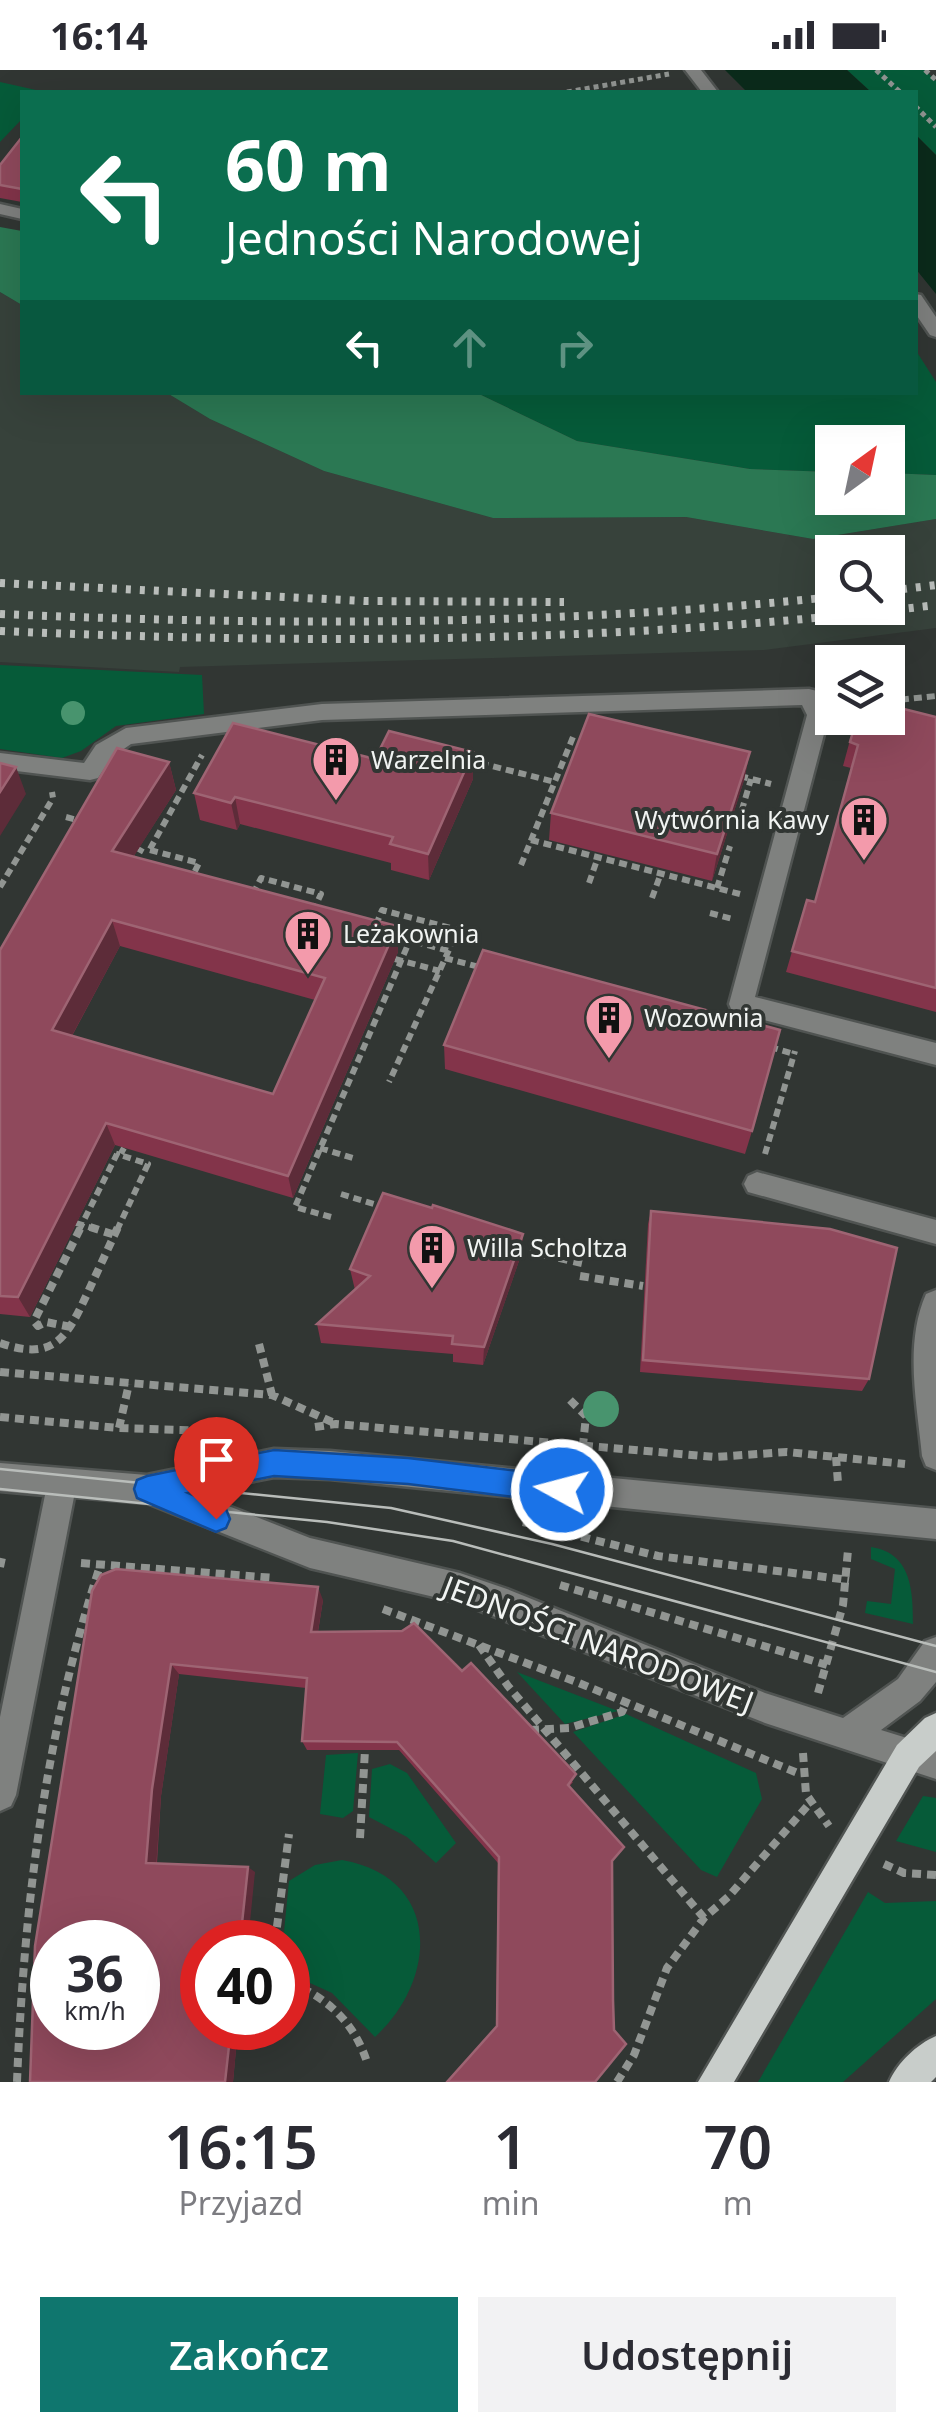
<!DOCTYPE html>
<html lang="pl">
<meta charset="utf-8">
<style>
:root{--surface:#fff;--page:#f2f2f3;--text:#2b2b33;--muted:#7c7c81;--accent:#0f766e}
body{margin:0;font-family:"Noto Sans",sans-serif;background:var(--page);color:var(--text);height:100vh;display:flex;flex-direction:column;font-size:38px;white-space:nowrap}
*{box-sizing:border-box;margin:0}
p{font-size:32px;color:var(--muted)}
.icon{flex:none;width:55px;height:55px;fill:none;stroke:currentColor;stroke-width:2;stroke-linecap:round;stroke-linejoin:round}
.map{position:relative;height:2012px;overflow:hidden}
.panel{display:flex;flex-direction:column;background:var(--surface);flex:1}
.panel>*{flex:none}
.hud{position:absolute;left:20px;top:20px;width:898px;height:305px;border-radius:0px;box-shadow:0 10px 40px #0002;background:#0b6e4f;color:#fff;overflow:hidden}
.needle{width:65px;rotate:33deg}
.tools{position:absolute;left:815px;top:355px;display:grid;gap:20px}
.tools a{display:grid;place-items:center;width:90px;height:90px;border-radius:0px;background:var(--surface);box-shadow:0 10px 40px #0002;font-size:50px}
.speed{position:absolute;left:30px;top:1850px;display:flex;gap:20px;font-size:50px;font-weight:700;text-align:center}
.speed>*{display:grid;place-content:center;width:130px;height:130px;border-radius:50%;background:var(--surface);box-shadow:0 10px 40px #0002;line-height:1}
.speed small{font-size:25px;font-weight:400}
.speed .limit{border:15px solid #d22;background:#fff;color:#111}
.pin{position:absolute;display:grid;place-items:center;width:85px;height:85px;color:#fff;margin:-102px -42px;border-radius:50% 50% 50% 0;rotate:-45deg;box-shadow:0 0 10px #0007}
.pin .icon{rotate:45deg}
.me{position:absolute;width:110px;margin:-55px;rotate:277deg;stroke-linejoin:round;filter:drop-shadow(0 0 8px #0008)}
.turn{display:flex;align-items:center;gap:35px;height:210px;padding:0 40px;font-size:45px}
.turn .icon{width:130px;height:130px;stroke-width:2.5}
.turn b{display:block;font-size:70px;line-height:85px}
.lanes{display:flex;align-items:center;height:95px;padding:0 40px;background:#0003;justify-content:center;gap:50px;direction:ltr}
.lanes .off{opacity:.35}
.eta{display:flex;justify-content:space-evenly;align-items:center;height:170px;text-align:center}
.eta b{font-size:60px;font-weight:600;line-height:70px}
.cta{display:flex;gap:20px;margin-top:auto;padding:20px 40px}
.cta a{flex:1;height:115px;border-radius:0px;background:var(--accent);color:#fff;font-size:40px;font-weight:600;line-height:115px;text-align:center}
.cta a+a{background:var(--page);color:var(--text)}
.status{display:flex;justify-content:space-between;align-items:center;height:70px;padding:0 50px;background:var(--surface);direction:ltr}
.status svg{height:28px;fill:currentColor}
.map>svg:first-child{display:block}
.built{fill:#37423b;fill-rule:evenodd}
.green{fill:#065b39}
.forest{fill:#2b7853}
.water{fill:#0b2b1b}
.lines{fill:none;stroke-linecap:round;stroke-linejoin:round}
.minor-casing{stroke:#505452;stroke-width:5}
.major-casing{stroke:#505452;stroke-width:5}
.path-far2{stroke:#919592;stroke-width:5;stroke-dasharray:5 4;stroke-linecap:butt}
.path-far1{stroke:#919592;stroke-width:6;stroke-dasharray:8 5;stroke-linecap:butt}
.path{stroke:#919592;stroke-width:8;stroke-dasharray:9 6;stroke-linecap:butt}
.minor{fill:#7f817f;fill-rule:evenodd}
.major{fill:#c8cdca;fill-rule:evenodd}
.tram{stroke:#b9bdba;stroke-width:2.5}
.rail{stroke:#b9bdba;stroke-width:8;stroke-dasharray:5 9;stroke-linecap:butt}
.tree{fill:#48946e}
.wall{fill:#83344a;fill-rule:evenodd}
.shaded-wall{fill:#5d2c39}
.building{fill:#8f495c;stroke:#9e6473;stroke-width:2.5;fill-rule:evenodd}
.route{fill:#1a73e8;stroke:#114b97;stroke-width:2.5}
.labels{text-anchor:middle;stroke-width:8;stroke-linejoin:round;paint-order:stroke}
.poi-label{font-size:25px;fill:#f1f4f2;stroke:#313633;text-anchor:start}
.near-street-label{font-size:30px;fill:#f1f4f2;stroke:#313633}
</style>
<div class="status"><b>16:14</b><svg viewBox="0 0 49 12"><path d="M0 12V9h3v3zM5 12V6h3v6zM10 12V3h3v9zM15 12V0h3v12zM26 1h20v11H26zM47 4h2v5h-2z"/></svg></div>
<div class="map">
<svg width="936" height="2012" viewBox="0 0 936 2012">
<rect width="100%" height="100%" fill="#313633"/>
<path class="built" d="M0,222L22,235V322L167,323L210,349L324,401L493,448L686,447L813,469L936,449V558L764,580L180,597L179,602L0,592ZM832,482H888V538H832Z"/>
<path class="green" d="M847,0H925L936,11V85L915,64V22H871Z
M0,12L45,22H22V49L0,72Z
M915,279L936,312V405L888,403V372H832V402L750,399L577,371L477,323L915,322Z
M0,595L202,605L204,644L116,656L81,681L62,688L0,679Z
M871,1477C912,1483 913,1522 913,1554L865,1543L867,1531L891,1534L895,1499L871,1489Z
M517,1602L618,1641L565,1654Z
M626,1644L756,1703L762,1729L717,1807L701,1800L573,1662Z
M358,1683L353,1741L343,1748L320,1744L326,1685Z
M390,1694L407,1703L456,1773L436,1793L407,1767L369,1747L372,1699Z
M923,1726L936,1728V1782L896,1771Z
M342,1790C441,1807 439,1908 375,1967L332,1923L288,1903V1872H283L289,1811L315,1795Z
M868,1822L885,1833L936,1831V1929L843,2012H758Z"/>
<path class="forest" d="M0,157L22,161V235L0,222Z
M167,323H477L577,371L750,399L832,402V428H888V403L936,405V449L813,469L686,447L493,448L324,401L210,349Z"/>
<path class="water" d="M725,0H847L871,22H747Z
M915,64L936,85V224L915,198Z"/>
<g class="lines">
<g class="minor-casing">
<path id="minor" d="M685,0H701L718,22H702Z
M0,134L22,139V149L0,144Z
M915,224L921,225L936,247V267L930,265L915,243Z
M809,619L817,621L829,645L755,927L936,973V995L741,944L732,941L729,934L807,645L802,635L322,650L131,674L112,687L98,708L90,710L0,699V683L84,693L96,675L126,658L322,634Z
M757,1102L936,1150V1174L748,1122L744,1114L748,1106Z
M936,1220V1400L926,1396L922,1386C917,1334 904,1274 926,1224Z
M274,1379L330,1381L936,1439V1469L330,1409L274,1407L195,1423L310,1468L460,1503L507,1519L765,1623L843,1648L898,1609L925,1571L936,1567V1612L920,1631L881,1660L936,1677V1709L765,1653L460,1533L310,1498L147,1433L74,1427L16,1725L11,1736L0,1741V1647L45,1425L0,1421V1393L147,1405Z"/>
</g>
<g class="major-casing">
<path id="major" d="M936,1643V1681L919,1697L734,2012H698L897,1675L925,1648Z
M936,1966V2007L931,2012H889C897,1993 917,1974 936,1966Z"/>
</g>
<path class="path-far2" d="M876,0L900,22
M925,0L936,10
M567,22L669,4
M915,36L936,57"/>
<path class="path-far1" d="M888,631L936,626
M468,690L555,712
M740,706L771,714
M66,747L81,751
M738,753L751,709
M531,770L740,824
M150,779L202,685
M150,780L199,793L191,809
M133,794L142,778
M521,795L573,667L569,666
M589,813L598,787
M0,817L53,728L52,722
M717,818L730,776
M253,824L261,808L321,824L314,839
M652,828L661,803
M710,843L733,849
M376,855L382,840L458,860L389,1012
M390,865L449,881
M445,888L483,898
M395,889L440,901
M770,977L794,984
M320,1078L356,1089
M765,1084L795,981
M341,1124L384,1137
M331,1147L295,1137L410,870
M76,1153L98,1160
M79,1160L117,1084L113,1083
M117,1160L148,1094L120,1085L124,1078"/>
<path class="path" d="M90,1157L115,1165
M515,1178L582,1193
M580,1206L643,1216
M71,1257L46,1252L38,1256L34,1251L81,1157
M0,1273C55,1292 67,1267 88,1222C98,1200 108,1179 118,1157
M259,1274L272,1325
M0,1302L272,1325L332,1352
M570,1330L586,1346L583,1375
M0,1347L119,1358L243,1362
M315,1357L336,1354L715,1387L787,1382L905,1394
M119,1358L129,1314
M836,1387L838,1413
M523,1452L658,1486L849,1510
M81,1493L275,1508
M0,1497L3,1483
M560,1515L827,1595
M383,1539L579,1613L800,1704
M479,1575L508,1616L704,1848
M818,1623L843,1535L848,1480
M530,1660L569,1658L622,1642L626,1633
M803,1683L806,1724L829,1756
M360,1768L365,1680
M884,1794L904,1803L936,1805
M275,1872L289,1764
M288,1912C327,1927 354,1952 367,1992
M17,2012C24,1835 45,1662 101,1493
M617,2012L634,1985L667,1898L704,1848L729,1826L809,1734"/>
<use href="#minor" class="minor"/>
<use href="#major" class="major"/>
<path class="tram" d="M0,1399L391,1438L552,1474L936,1576
M0,1419L327,1452L453,1471L936,1602"/>
<path class="rail" d="M0,513L365,531L564,532
M888,521L936,515
M0,544C278,556 555,556 832,527
M0,561C314,575 624,573 936,535"/>
</g>
<g class="tree">
<circle cx="73" cy="643" r="12"/>
<circle cx="601" cy="1339" r="18"/>
</g>
<path class="wall" d="M22,67V132L0,128V95Z
M936,647V942L786,902L807,830L815,832L851,698L843,696L856,648Z
M750,682L744,710L712,811L549,770L551,743Z
M375,689L473,709L429,810L391,800V793L240,754L237,760L200,750L194,723Z
M169,692L176,720L133,787L397,856L398,882L293,1128L115,1075L30,1247L0,1244V880ZM120,876L315,930L273,1024L72,966Z
M444,975L752,1061L745,1084L445,999Z
M651,1141L869,1309L862,1321L640,1302L648,1154Z
M523,1164L521,1185L483,1295L453,1292V1284L321,1273L317,1254L355,1220L350,1199Z
M101,1505L323,1530L318,1562L573,1712L569,1717L612,1791L496,1956L498,1793L399,1680H307L302,1671L306,1618L179,1604L161,1726L157,1793L255,1802L202,1958H238L233,2012H30Z"/>
<path class="shaded-wall" d="M473,682V709L429,810L428,784Z
M750,682L744,710L712,811L717,784Z
M169,692L176,720L120,808L112,781Z
M16,697L26,724L0,766V722Z
M235,727L240,754L237,760L231,733Z
M112,850L120,876L62,984L52,960Z
M397,856L398,882L293,1128L288,1106Z
M106,1053L115,1075L30,1247L18,1227Z
M523,1164L521,1185L483,1295L484,1277Z
M318,1517L323,1530L316,1573L311,1562Z
M171,1594L179,1604L161,1726L156,1798L146,1793L152,1719Z
M248,1797L255,1802L248,1872H240Z
M231,1958H238L233,2012H225Z"/>
<path class="building" d="M22,67V119L0,115V95Z
M888,635L936,647V918L792,881L807,830L815,832L858,675L850,672L857,648H888Z
M589,644L750,682L717,784L551,743Z
M233,653L375,689L389,661L473,682L428,784L390,774L393,767L235,727L231,733L194,723Z
M117,678L169,692L112,781L397,856L288,1106L106,1053L18,1227L0,1226V880ZM112,850L325,908L273,1024L52,960Z
M0,693L16,697L0,722Z
M483,880L780,960L752,1061L444,975Z
M383,1123L432,1138L433,1135L523,1164L484,1277L452,1274L453,1266L317,1254L370,1206L350,1199Z
M651,1141L830,1159L897,1178L869,1309L643,1290Z
M116,1499L318,1517L311,1562L402,1561L414,1553L462,1601L471,1593L576,1704L568,1715L624,1777L612,1791L613,1930L614,1960L626,1974L595,2012H447L497,1956L499,1787L397,1672L302,1671L307,1608L171,1594L152,1719L146,1793L248,1797L240,1872H202V1958H231L225,2012H30L35,1876L92,1521L101,1505ZM52,1872H138V1958H52Z"/>
<path class="route" d="M274,1380L408,1388L562,1406L571,1410L575,1420L571,1429L562,1433L408,1414L274,1406L188,1423L226,1439L230,1449L226,1458L216,1462L137,1428L134,1419L137,1410L147,1406Z"/>
<defs>
<g id="building-pin" transform="scale(2.5)"><path d="M0 17L-7.5 6A9.5 9.5 0 1 1 7.5 6Z" fill="#f39aab" stroke="#313633"/><path d="M-4-6H4V6H1V3H-1V6H-4ZM-2.5-4.3h1.7v1.8h-1.7ZM.8-4.3h1.7v1.8H.8ZM-2.5-1h1.7V.8h-1.7ZM.8-1h1.7V.8H.8Z" fill="#111"/></g>
</defs>
<g fill-rule="evenodd">
<use href="#building-pin" x="336" y="690"/>
<use href="#building-pin" x="864" y="750"/>
<use href="#building-pin" x="308" y="864"/>
<use href="#building-pin" x="609" y="948"/>
<use href="#building-pin" x="432" y="1178"/>
</g>
<g class="labels">
<g class="poi-label">
<text x="371" y="699">Warzelnia</text>
<text x="829" y="759" text-anchor="end">Wytwórnia Kawy</text>
<text x="343" y="873">Leżakownia</text>
<text x="644" y="957">Wozownia</text>
<text x="467" y="1187">Willa Scholtza</text>
</g>
<g class="near-street-label">
<text transform="translate(598 1575) rotate(21)" y="10">JEDNOŚCI NARODOWEJ</text>
</g>
</g>
</svg>
<div class="tools">
<a><svg class="needle" viewBox="-14 -14 28 28"><path d="M0-13l5 13h-10z" fill="#e53935"/><path d="M0 13l5-13h-10z" fill="#7c7c81"/></svg></a>
<a><svg class="icon" aria-label="search" viewBox="0 0 24 24"><circle cx="10" cy="10" r="6"/><path d="M15 15l6 6"/></svg></a>
<a><svg class="icon" aria-label="layers" viewBox="0 0 24 24"><path d="M12 4l9 5-9 5-9-5zM3 14l9 5 9-5"/></svg></a>
</div>
<div class="speed"><div>36<small>km/h</small></div><div class="limit">40</div></div>
<div class="pin" style="left:216px;top:1449px;background:#d93025"><svg class="icon" aria-label="arrive" viewBox="0 0 24 24"><path d="M6 21V4h12l-3 4 3 4H6"/></svg></div>
<svg class="me" style="left:562px;top:1420px" viewBox="-20 -20 40 40"><circle r="17" fill="#1a73e8" stroke="#fff" stroke-width="3"/><path d="M0-11L8 9 0 5-8 9z" fill="#fff"/></svg>
<div class="hud">
<div class="turn"><svg class="icon" aria-label="left" viewBox="0 0 24 24"><path d="M17 20v-9H6M10 6l-5 5 5 5"/></svg><div><b>60 m</b>Jedności Narodowej</div></div>
<div class="lanes"><svg class="icon" aria-label="left" viewBox="0 0 24 24"><path d="M17 20v-9H6M10 6l-5 5 5 5"/></svg><svg class="icon off" aria-label="ahead" viewBox="0 0 24 24"><path d="M12 20V5M6 11l6-6 6 6"/></svg><svg class="icon off" aria-label="right" viewBox="0 0 24 24"><path d="M7 20v-9h11M14 6l5 5-5 5"/></svg></div>
</div>
</div>
<section class="panel">
<div class="eta">
<div><b>16:15</b><p>Przyjazd</p></div>
<div><b>1</b><p>min</p></div>
<div><b>70</b><p>m</p></div>
</div>
<div class="cta"><a>Zakończ</a><a>Udostępnij</a></div>
</section>
